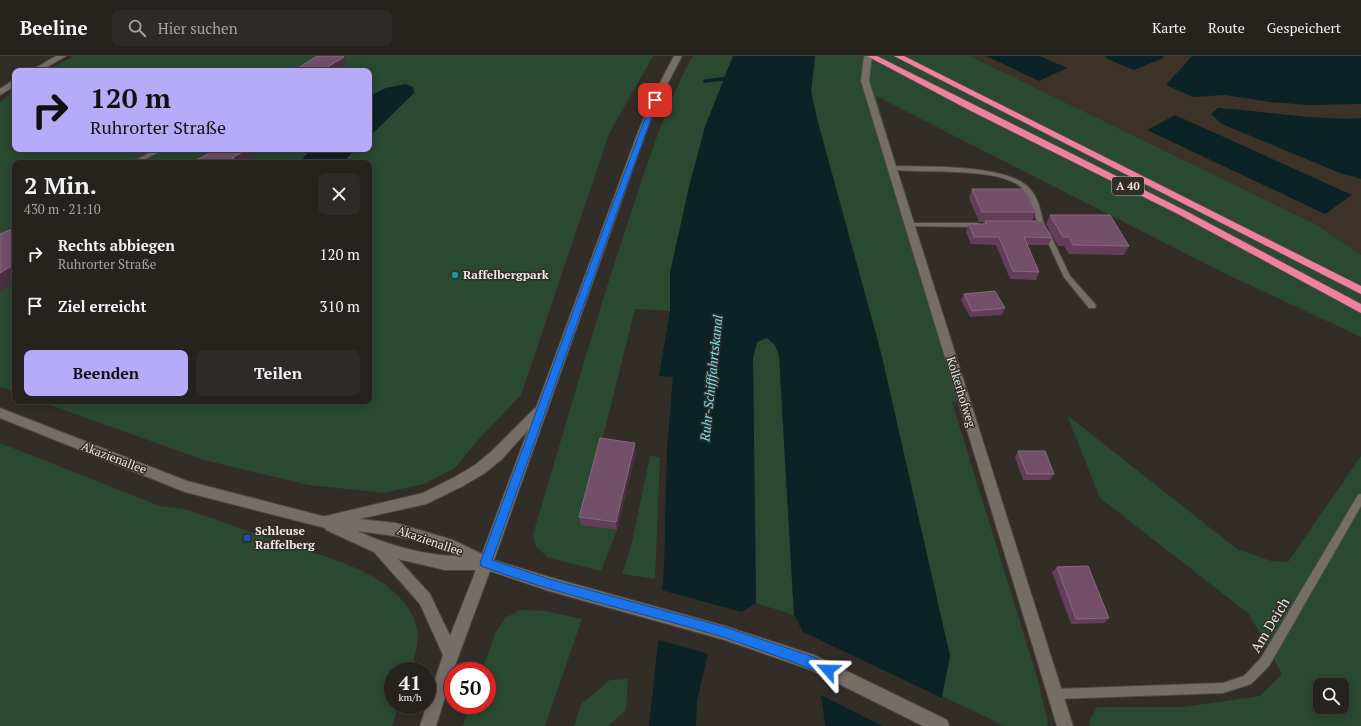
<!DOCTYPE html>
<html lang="de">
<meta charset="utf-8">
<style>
:root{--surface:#26221e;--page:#2e2a27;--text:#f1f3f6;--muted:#a4a4a4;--line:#423f3c;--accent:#b6abf8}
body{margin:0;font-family:"PT Serif",serif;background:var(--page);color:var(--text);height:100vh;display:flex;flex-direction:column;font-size:15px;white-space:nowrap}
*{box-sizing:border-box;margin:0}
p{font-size:13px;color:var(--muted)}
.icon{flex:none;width:22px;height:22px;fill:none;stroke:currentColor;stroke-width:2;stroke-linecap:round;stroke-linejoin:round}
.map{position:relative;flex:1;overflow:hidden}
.panel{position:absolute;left:12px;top:104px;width:360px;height:244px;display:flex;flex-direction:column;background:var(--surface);border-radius:8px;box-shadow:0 2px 10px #0003,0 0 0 1px var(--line)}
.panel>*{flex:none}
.banner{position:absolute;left:12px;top:12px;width:360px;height:84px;border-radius:8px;box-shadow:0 2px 10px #0003,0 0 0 1px var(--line);background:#b6abf8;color:#111;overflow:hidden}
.fabs{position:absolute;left:1313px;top:622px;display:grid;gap:8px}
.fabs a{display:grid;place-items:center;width:36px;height:36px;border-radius:8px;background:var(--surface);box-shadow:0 2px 10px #0003,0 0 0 1px var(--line);font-size:20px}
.speed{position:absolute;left:384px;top:606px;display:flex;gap:8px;font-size:20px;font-weight:700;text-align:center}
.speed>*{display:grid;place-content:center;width:52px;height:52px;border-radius:50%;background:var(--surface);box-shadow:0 2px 10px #0003,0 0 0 1px var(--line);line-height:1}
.speed small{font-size:10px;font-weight:400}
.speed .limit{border:6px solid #d22;background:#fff;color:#111}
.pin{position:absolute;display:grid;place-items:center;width:34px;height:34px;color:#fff;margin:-17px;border-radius:8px;box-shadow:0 2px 6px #0006}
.me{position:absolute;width:44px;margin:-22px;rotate:295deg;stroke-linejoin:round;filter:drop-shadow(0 0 3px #0008)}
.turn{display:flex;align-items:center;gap:14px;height:84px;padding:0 12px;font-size:18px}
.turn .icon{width:52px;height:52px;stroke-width:2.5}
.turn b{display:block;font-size:28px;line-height:34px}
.round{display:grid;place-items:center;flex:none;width:42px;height:42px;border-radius:8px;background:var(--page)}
.headline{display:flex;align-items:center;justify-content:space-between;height:68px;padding:0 12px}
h1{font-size:24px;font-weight:700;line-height:30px}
.cta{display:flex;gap:8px;margin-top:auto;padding:8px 12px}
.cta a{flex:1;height:46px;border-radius:8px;background:var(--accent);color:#111;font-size:16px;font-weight:700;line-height:46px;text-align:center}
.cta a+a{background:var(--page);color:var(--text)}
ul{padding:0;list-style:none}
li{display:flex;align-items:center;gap:12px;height:52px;padding:0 12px}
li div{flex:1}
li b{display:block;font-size:15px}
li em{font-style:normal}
header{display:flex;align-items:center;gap:24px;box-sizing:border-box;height:56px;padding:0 20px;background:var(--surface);border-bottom:1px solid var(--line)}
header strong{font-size:19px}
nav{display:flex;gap:22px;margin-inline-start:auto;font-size:14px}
.search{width:280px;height:36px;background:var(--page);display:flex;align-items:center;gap:10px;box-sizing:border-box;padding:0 14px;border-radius:8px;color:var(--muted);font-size:15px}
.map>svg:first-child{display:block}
.built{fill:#3d3228}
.green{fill:#294931;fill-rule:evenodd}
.water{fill:#0c2326}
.pier{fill:#332d28}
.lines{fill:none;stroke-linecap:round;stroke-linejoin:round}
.stream{stroke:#0c2326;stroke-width:3.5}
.lane-casing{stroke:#4e4843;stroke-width:2}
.street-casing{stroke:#4e4843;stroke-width:2}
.secondary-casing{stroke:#4e4843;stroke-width:2}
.highway-casing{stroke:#4e4843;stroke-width:2}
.lane{fill:#756e67;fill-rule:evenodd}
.street{fill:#756e67;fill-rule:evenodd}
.secondary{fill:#756e67;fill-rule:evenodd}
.highway{fill:#ee819f;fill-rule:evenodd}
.wall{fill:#643d5a}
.shaded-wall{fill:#4a2f3f}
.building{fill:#734f69;stroke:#86687c}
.route{fill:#1a73e8;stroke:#114b97}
.culture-dot{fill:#0f9aa8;stroke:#332d28;stroke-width:1.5}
.transit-dot{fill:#1a4fb4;stroke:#332d28;stroke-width:1.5}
.labels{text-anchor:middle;stroke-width:3;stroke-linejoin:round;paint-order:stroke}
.shield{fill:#332d28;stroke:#b6b1ad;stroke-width:1}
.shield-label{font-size:11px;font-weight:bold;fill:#eee9e6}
.poi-label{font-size:12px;font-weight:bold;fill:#eee9e6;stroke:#332d28;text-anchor:start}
.street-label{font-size:12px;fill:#eee9e6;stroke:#332d28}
.water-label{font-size:13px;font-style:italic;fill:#72e3f1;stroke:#332d28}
.near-street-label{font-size:14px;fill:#eee9e6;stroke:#332d28}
</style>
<header>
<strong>Beeline</strong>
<div class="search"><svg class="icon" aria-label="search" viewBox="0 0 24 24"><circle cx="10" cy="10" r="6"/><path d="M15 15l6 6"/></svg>Hier suchen</div>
<nav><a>Karte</a><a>Route</a><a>Gespeichert</a></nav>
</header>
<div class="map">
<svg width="1361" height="670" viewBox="0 0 1361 670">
<rect width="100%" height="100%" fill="#332d28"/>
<path class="built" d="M970,0H1361V199L1317,169Z"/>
<path class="green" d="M74,0H653L609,78L521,339L477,385L455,412L424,428L384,437L309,429L204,404L39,345H369V107H15V336L0,331V46L15,35V93H369V15H46Z
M693,0H733L705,71L689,131L670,217V255L635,253L581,469L617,474L601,515L547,501L536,490L533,478C565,373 594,267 629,163C648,107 664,51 693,0Z
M815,0H970L1317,169L1361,199V281L1228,219L876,40L946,276L972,346H952L1038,624L1048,667L1047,670H1005L942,640L950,600L877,280L817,63L811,35Z
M767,282L775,289L779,299L794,559L756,547L753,302L757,286Z
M1067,359L1237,493L1271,505L1288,506L1361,400V670H1090L1089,665L1097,651H1184L1260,640L1282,618L1249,558L1100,442ZM1320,629H1342V651H1320Z
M0,387L160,450L185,453C214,463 244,474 274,484C320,500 395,514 415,565C421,582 415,598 411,615H393V649H399L392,670H0Z
M650,400L660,401L655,523L622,518L631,491Z
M520,554L546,555L582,563L545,670H463L470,649H487V615H482L495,578L505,562Z
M628,623L626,654L608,670H574L581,648L610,624Z"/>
<path class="water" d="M733,0H815L811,35L817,63L882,301L950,600L942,640L941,670H825C822,634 811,591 794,559L779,299L775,289L767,282L757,286L753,302L756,547L742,556L708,597L697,645L696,670H649L658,587L664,512L667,393L673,321L659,320L670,255V217L689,131L705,71Z
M986,0H1040L1067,12L1039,25Z
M1105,0H1164L1163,2L1134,14L1107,3Z
M1192,0H1361V48L1308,49L1270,46L1225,39L1193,41L1166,29Z
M406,28L413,31L414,37L369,81V40L386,32Z
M1218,52C1266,55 1314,65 1361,62V123L1340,117L1222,68L1211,58Z
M1175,59L1352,139L1325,158L1147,74Z
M311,93H356L342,107H299Z"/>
<path class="pier" d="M661,534L742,556L756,547L758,548L743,557L709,598L656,583Z
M792,558L794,559L803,576L944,643L943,670H883L819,638L801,577Z"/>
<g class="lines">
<path class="stream" d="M705,25L730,22"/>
<g class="lane-casing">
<path id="lane" d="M157,93H164L138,107H130Z
M892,110C925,111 1007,108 1029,132C1039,142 1041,157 1044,169L1041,171L1039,170C1034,159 1034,146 1026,136C1005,108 922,119 890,113L889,112Z
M909,167H978L981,169L978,171L907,170L906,169Z
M1046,174L1049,176L1070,220L1095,248L1096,250L1095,252H1089L1064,221L1043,176Z
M1361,438V450L1269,610L1251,628L1223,637L1056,643L1052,642L1051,638L1052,634L1056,633L1223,627L1244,620L1261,602L1358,439Z"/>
</g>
<g class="street-casing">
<path id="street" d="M56,0H66L40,15H30Z
M864,0H872L869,25L1073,670H1057L861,25Z
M12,25H15V30L0,39V33Z"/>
</g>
<g class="secondary-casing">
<path id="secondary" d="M674,0H682L659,44L645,79L494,504L549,521L725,570L814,599L947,664L949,670H923L811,614L725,584L549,535L490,515L453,615L436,670H420L443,599L420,548L374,496L326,474L325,472L185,436L0,362V352L187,425L322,460H326L423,437L453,422L475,409L492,395L534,353L536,352L637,79L651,44ZM528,374L482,498L453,484L396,467L359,463L426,448L463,430L485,417L502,403ZM357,475C392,479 428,484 459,500C426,500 387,489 357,475ZM398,503L445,514H476L450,580L430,538Z"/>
</g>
<g class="highway-casing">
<path id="highway" d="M867,0H877L1184,154L1361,248V257L1178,158L971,55Z
M894,0H904L1361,230V238Z"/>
</g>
<use href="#lane" class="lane"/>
<use href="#street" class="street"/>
<use href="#secondary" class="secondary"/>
<use href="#highway" class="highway"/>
</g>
<path class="wall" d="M972,133L1036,156L1032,165L1052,182L1048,189H1027L1039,216L1036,224L1010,223L996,189L971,188L966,176L969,168H983L984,166H979L969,142Z
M1050,159L1129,190L1124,199L1069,198L1064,190H1058L1046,168Z
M964,238L1005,252L1002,259L970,261L961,244Z
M1018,395L1054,418L1050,424H1023L1015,401Z
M636,396L617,474L581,469L579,461Z
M1057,511L1109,562L1104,567L1071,568L1052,516Z"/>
<path class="shaded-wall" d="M344,1L346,8L335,15H321Z
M246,93H267L244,105L245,106L244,107H224L240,98V96Z
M15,208V226L0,236V217Z
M635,387L636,396L617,474L616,466Z"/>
<path class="building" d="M317,0H341L344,1L321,15H293Z
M218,93H232L241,97L233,101L234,102L224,107H197L194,105Z
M234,93H246L240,96Z
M972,133H1024L1036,156H982Z
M1050,159H1110L1129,190L1073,189L1069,181H1063Z
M985,165H1042L1052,182L1024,181L1039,216L1013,215L999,181H974L969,168H986Z
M15,172V208L0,217V178Z
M995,235L1005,252L972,255L964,238Z
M600,382L635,387L616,466L579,461Z
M1018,395H1045L1054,418H1027Z
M1088,510L1109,562L1076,563L1057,511Z"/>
<path class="route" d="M655,42L658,44C601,197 548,351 492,504L549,523L725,571L814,601L832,610L834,614L832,618L828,620C795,606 760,594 726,582C645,557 561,540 481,510L480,507C538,353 593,198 652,44Z"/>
<circle class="culture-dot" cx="455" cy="219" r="4"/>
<rect class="transit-dot" x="243" y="478" width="8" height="8" rx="2"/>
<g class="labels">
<rect class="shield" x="1112" y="121" width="32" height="18" rx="3"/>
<g class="shield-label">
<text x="1128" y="134">A 40</text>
</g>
<g class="poi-label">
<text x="463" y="223">Raffelbergpark</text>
<text x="255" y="479">Schleuse<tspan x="255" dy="14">Raffelberg</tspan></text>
</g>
<g class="street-label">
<text transform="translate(961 336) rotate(73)" y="4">Kolkerhofweg</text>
<text transform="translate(114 402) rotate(21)" y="4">Akazienallee</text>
<text transform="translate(430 485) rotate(19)" y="4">Akazienallee</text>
</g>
<g class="water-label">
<text transform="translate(711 322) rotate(-84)" y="5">Ruhr-Schifffahrtskanal</text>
</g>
<g class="near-street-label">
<text transform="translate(1270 569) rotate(-59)" y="5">Am Deich</text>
</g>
</g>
</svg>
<div class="fabs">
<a><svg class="icon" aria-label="search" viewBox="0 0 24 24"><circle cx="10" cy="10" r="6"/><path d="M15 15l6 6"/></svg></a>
</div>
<div class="speed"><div>41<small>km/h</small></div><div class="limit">50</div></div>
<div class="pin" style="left:655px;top:44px;background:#d93025"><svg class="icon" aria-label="arrive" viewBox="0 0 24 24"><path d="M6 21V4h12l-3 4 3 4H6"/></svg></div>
<svg class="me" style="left:828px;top:614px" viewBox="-20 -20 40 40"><path d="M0-17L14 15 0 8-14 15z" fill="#1a73e8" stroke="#fff" stroke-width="4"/></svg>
<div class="banner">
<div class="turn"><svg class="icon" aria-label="right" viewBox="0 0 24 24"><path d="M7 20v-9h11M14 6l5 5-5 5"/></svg><div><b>120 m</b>Ruhrorter Straße</div></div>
</div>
<section class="panel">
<div class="headline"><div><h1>2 Min.</h1><p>430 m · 21:10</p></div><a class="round"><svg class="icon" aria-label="close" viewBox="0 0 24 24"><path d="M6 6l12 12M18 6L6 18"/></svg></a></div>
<ul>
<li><svg class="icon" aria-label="right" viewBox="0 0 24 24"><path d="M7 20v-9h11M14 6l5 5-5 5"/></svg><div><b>Rechts abbiegen</b><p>Ruhrorter Straße</p></div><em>120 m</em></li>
<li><svg class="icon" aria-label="arrive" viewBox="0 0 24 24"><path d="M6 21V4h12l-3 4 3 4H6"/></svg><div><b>Ziel erreicht</b></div><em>310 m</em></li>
</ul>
<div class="cta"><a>Beenden</a><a>Teilen</a></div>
</section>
</div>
